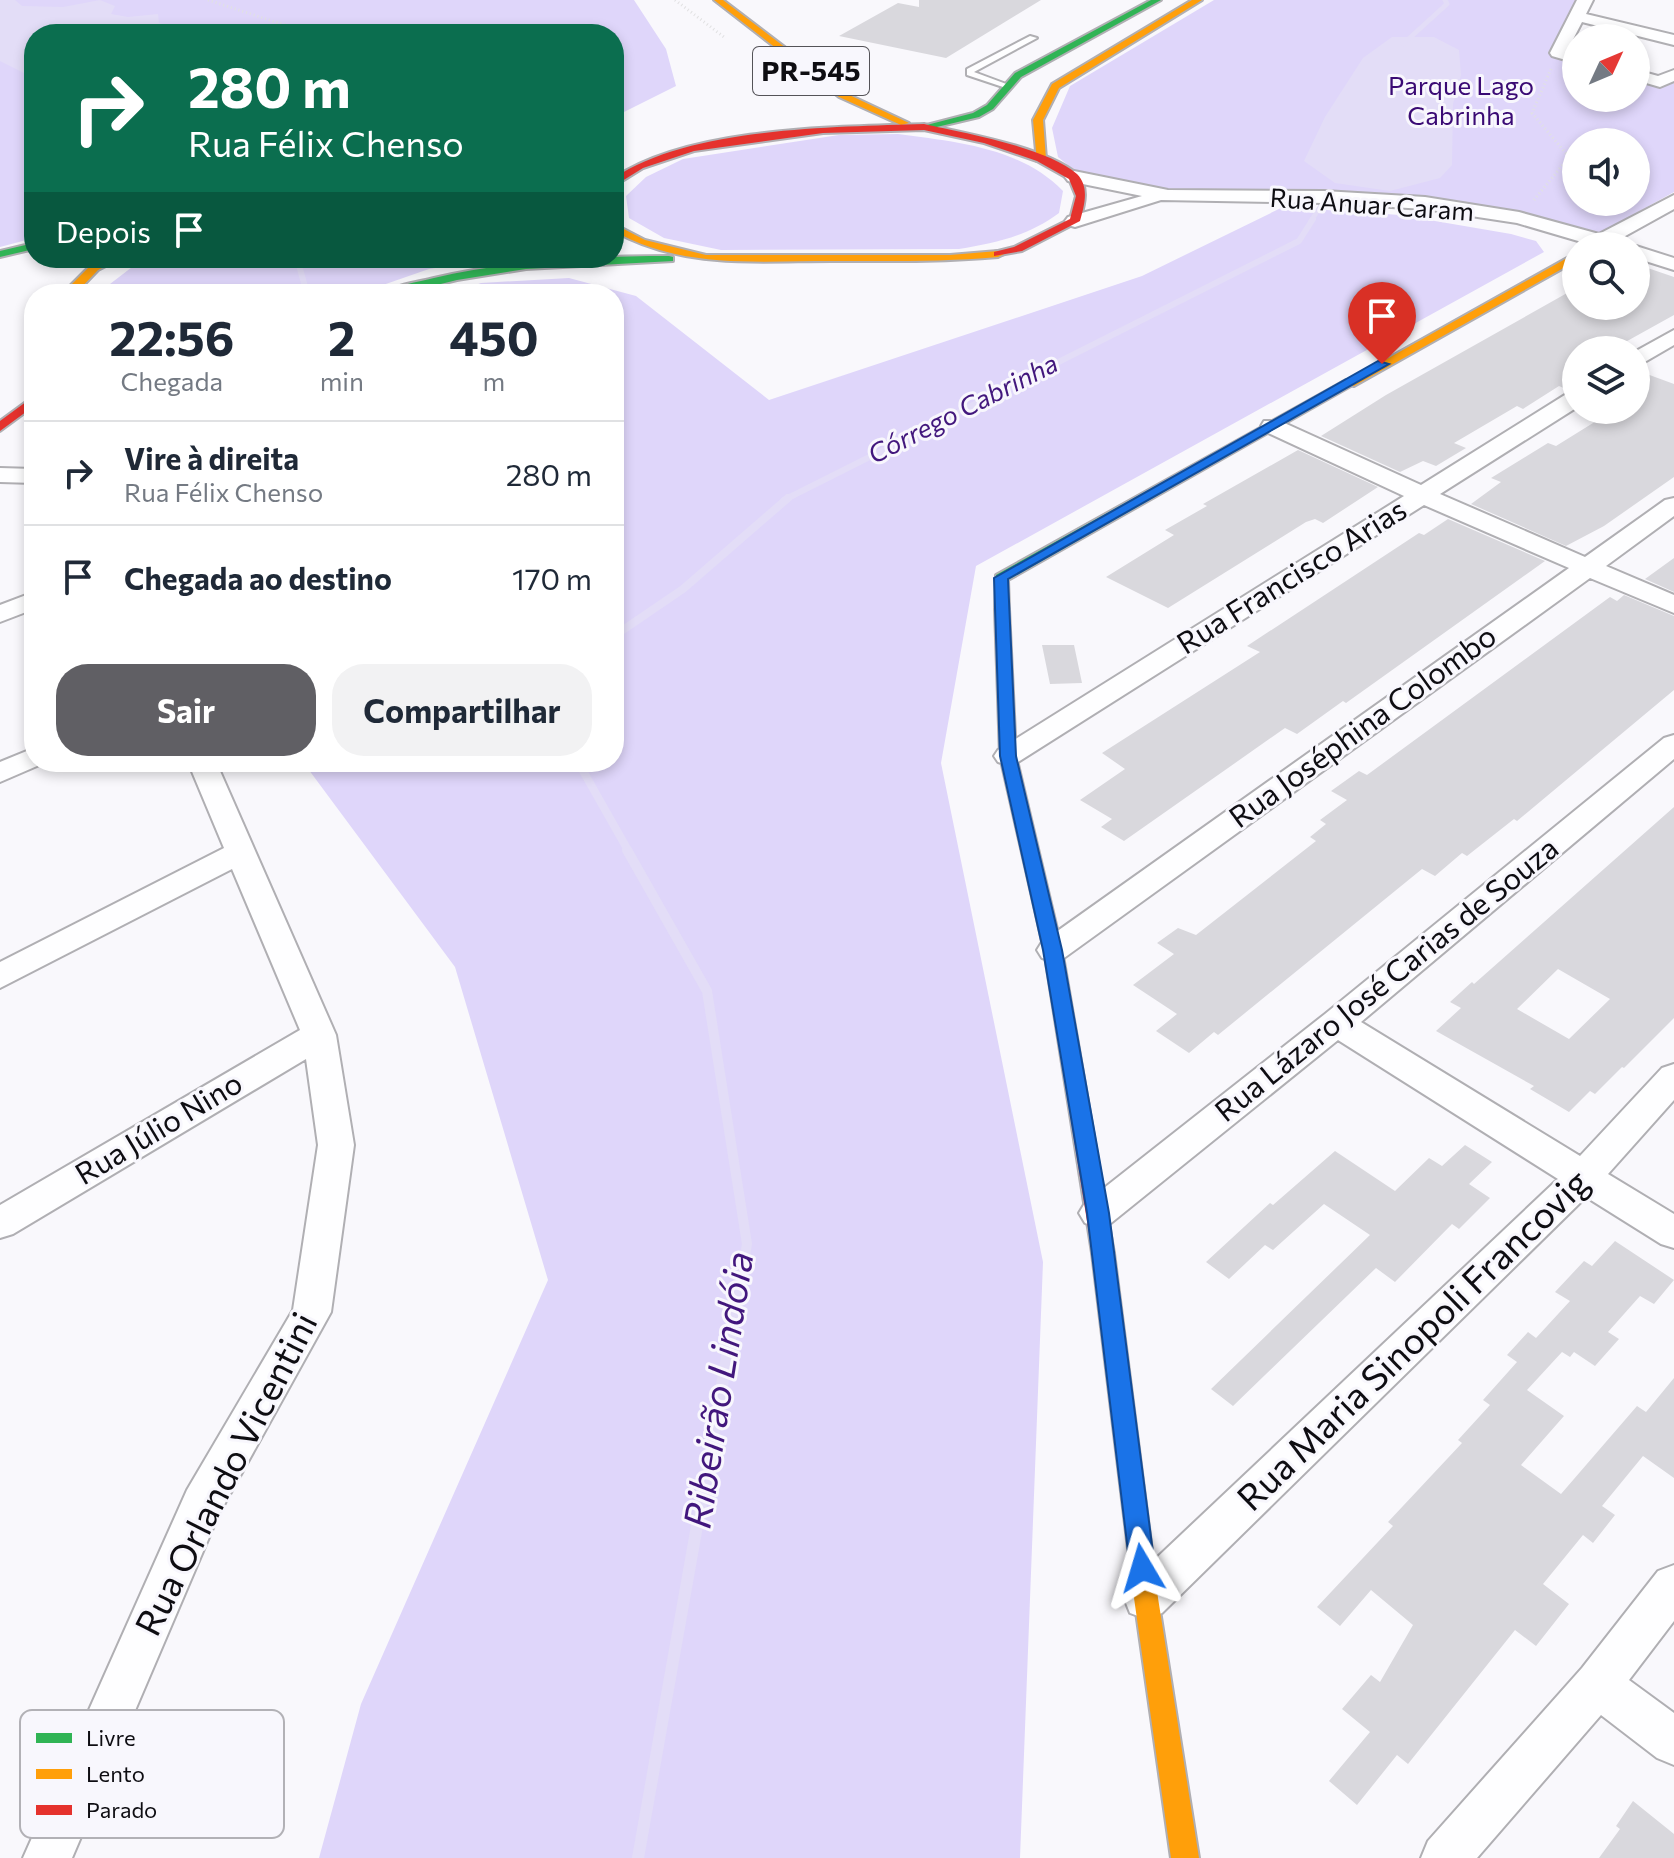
<!DOCTYPE html>
<html lang="pt">
<meta charset="utf-8">
<style>
:root{--surface:#fff;--page:#f2f2f3;--text:#1f2937;--muted:#747a83;--line:#e0e1e3;--accent:#605f64}
body{margin:0;font-family:Commissioner,sans-serif;background:var(--page);color:var(--text);height:100vh;display:flex;flex-direction:column;font-size:30px;white-space:nowrap}
*{box-sizing:border-box;margin:0}
p{font-size:26px;color:var(--muted)}
.icon{flex:none;width:44px;height:44px;fill:none;stroke:currentColor;stroke-width:2;stroke-linecap:round;stroke-linejoin:round}
.map{position:relative;flex:1;overflow:hidden}
.sheet{position:absolute;left:24px;top:284px;width:600px;height:488px;display:flex;flex-direction:column;background:var(--surface);border-radius:32px;box-shadow:0 4px 12px #0003}
.sheet>*{flex:none}
.top-card{position:absolute;left:24px;top:24px;width:600px;height:244px;border-radius:32px;box-shadow:0 4px 12px #0003;background:#0b6e4f;color:#fff;overflow:hidden}
.needle{width:52px;rotate:46deg}
.tools{position:absolute;left:1562px;top:24px;display:grid;gap:16px}
.tools a{display:grid;place-items:center;width:88px;height:88px;border-radius:50%;background:var(--surface);box-shadow:0 4px 12px #0003;font-size:40px}
.pin{position:absolute;display:grid;place-items:center;width:68px;height:68px;color:#fff;margin:-82px -34px;border-radius:50% 50% 50% 0;rotate:-45deg;box-shadow:0 0 8px #0007}
.pin .icon{rotate:45deg}
.me{position:absolute;width:88px;margin:-44px;rotate:353deg;stroke-linejoin:round;filter:drop-shadow(0 0 6px #0008)}
.turn{display:flex;align-items:center;gap:28px;height:168px;padding:0 32px;font-size:36px}
.turn .icon{width:104px;height:104px;stroke-width:2.5}
.turn b{display:block;font-size:56px;line-height:68px}
.then{display:flex;align-items:center;height:76px;padding:0 32px;background:#0003;gap:16px;font-size:30px}
.eta{display:flex;justify-content:space-evenly;align-items:center;height:136px;text-align:center}
.eta b{font-size:48px;font-weight:700;line-height:56px}
.primary-button{display:flex;gap:16px;margin-top:auto;padding:16px 32px}
.primary-button a{flex:1;height:92px;border-radius:32px;background:var(--accent);color:#fff;font-size:32px;font-weight:700;line-height:92px;text-align:center}
.primary-button a+a{background:var(--page);color:var(--text)}
ul{padding:0;list-style:none}
li{display:flex;align-items:center;gap:24px;height:104px;padding:0 32px;border-top:2px solid var(--line)}
li div{flex:1}
li b{display:block;font-size:30px}
li em{font-style:normal}
.map>svg:first-child{display:block}
.green{fill:#dfd6fa;fill-rule:evenodd}
.water{fill:#e3ddf7}
.lines{fill:none;stroke-linecap:round;stroke-linejoin:round}
.stream-far4{stroke:#e3ddf7;stroke-width:5}
.stream-far3{stroke:#e3ddf7;stroke-width:6}
.stream-far2{stroke:#e3ddf7;stroke-width:8}
.stream-far1{stroke:#e3ddf7;stroke-width:10}
.stream{stroke:#e3ddf7;stroke-width:12}
.building{fill:#d9d8dd;fill-rule:evenodd}
.lane-casing{stroke:#b0afb3;stroke-width:4}
.street-casing{stroke:#b0afb3;stroke-width:4}
.fast-casing{stroke:#b0afb3;stroke-width:4}
.slow-casing{stroke:#b0afb3;stroke-width:4}
.jam-casing{stroke:#b0afb3;stroke-width:4}
.path{stroke:#e1e1e2;stroke-width:3;stroke-dasharray:1 3;stroke-linecap:butt}
.lane{fill:#fefeff;fill-rule:evenodd}
.street{fill:#fefeff;fill-rule:evenodd}
.fast{fill:#30b455;fill-rule:evenodd}
.slow{fill:#ff9f0a;fill-rule:evenodd}
.jam{fill:#e5322d;fill-rule:evenodd}
.route{fill:#1a73e8;stroke:#114b97;stroke-width:2}
.labels{text-anchor:middle;stroke-width:6;stroke-linejoin:round;paint-order:stroke}
.far-park-label{font-size:26px;fill:#3a0a74;stroke:#f8f7fd}
.far-street-label{font-size:26px;fill:#0e0d12;stroke:#f8f7fd}
.far-water-label{font-size:26px;font-style:italic;fill:#42177d;stroke:#f8f7fd}
.shield{fill:#f8f7fd;stroke:#545358;stroke-width:2}
.shield-label{font-size:28px;font-weight:bold;fill:#0e0d12}
.street-label{font-size:30px;fill:#0e0d12;stroke:#f8f7fd}
.near-street-label{font-size:36px;fill:#0e0d12;stroke:#f8f7fd}
.near-water-label{font-size:38px;font-style:italic;fill:#42177d;stroke:#f8f7fd}
.key{fill:#f8f7fd;stroke:#b2b1b6;stroke-width:2}
.key-label{font-size:22px;fill:#0e0d12}
</style>
<div class="map">
<svg width="1674" height="1858" viewBox="0 0 1674 1858">
<rect width="100%" height="100%" fill="#f9f8fc"/>
<path class="green" d="M0,0H634L666,49L676,86L614,117V34H34V238L0,247Z
M1214,0H1579L1552,50L1576,61V98H1636V77L1669,85L1674,83V192L1598,234L1520,215L1173,193L1080,175L1058,157L1052,128L1070,86ZM1576,142H1636V202H1576Z
M898,134C956,142 1020,147 1063,191L1059,213C1028,236 996,243 959,249L721,250L664,238L629,218L626,196L646,177L683,159L839,135Z
M1283,207L1400,215L1511,234L1536,241L1544,252L976,566L941,763L1043,1262L1020,1858H319L361,1704L548,1280L455,967L303,762H614V294H452L481,283L569,278L636,296L769,400L1142,276Z
M150,258H496L429,269L357,294H97L136,264Z"/>
<path class="water" d="M0,0H15L22,6L63,7L100,0L115,6L111,14L128,17L158,14L159,23L170,26L169,31L195,28L208,33L34,34V78L0,61Z
M1392,37H1434L1459,50L1461,75L1453,104L1452,165L1440,178L1390,191L1335,183L1304,161L1325,117L1363,58Z"/>
<g class="lines">
<path class="stream-far4" d="M1403,44L1447,4L1445,0
M1311,221L1322,204"/>
<path class="stream-far3" d="M297,258L307,294
M784,500L1299,241L1313,219"/>
<path class="stream-far2" d="M614,636L683,589L788,498
M578,762L629,852"/>
<path class="stream-far1" d="M627,850L707,991L747,1244L738,1297"/>
<path class="stream" d="M638,1858L738,1295"/>
</g>
<path class="building" d="M919,0H1041L946,58L839,36L898,3L919,7Z
M1636,264L1674,277V315L1611,350H1576V388L1568,390L1559,386L1523,409L1517,406L1454,443L1466,448L1436,466L1423,461L1400,472L1321,436L1386,395L1576,288V306H1591L1606,311L1615,306H1636Z
M1636,370L1674,384V477L1604,526L1566,546L1471,504L1501,482L1491,478L1548,443L1556,446L1614,410H1636Z
M1298,450L1378,487L1323,523L1315,519L1306,522L1168,608L1106,577L1174,535L1165,530L1207,506L1203,504Z
M1448,519L1545,561L1346,703L1343,701L1297,734L1285,728L1124,841L1101,827L1112,819L1080,800L1125,769L1102,753L1260,652L1247,646L1419,533L1424,535Z
M1674,558V592L1645,579Z
M1624,595L1674,616V690L1517,821L1514,819L1467,856L1462,853L1435,876L1422,869L1218,1035L1214,1032L1189,1053L1156,1031L1177,1014L1133,985L1174,954L1157,943L1178,928L1196,935L1316,841L1310,837L1326,824L1320,820L1347,800L1331,791L1359,771L1367,775L1610,597L1617,601Z
M1042,645H1074L1082,683L1050,684Z
M1674,807V1018L1624,1068L1622,1067L1595,1094L1590,1091L1569,1112L1530,1089L1534,1086L1436,1031L1461,1008L1450,1002L1472,982L1474,984ZM1558,969L1610,999L1569,1039L1517,1009Z
M1465,1145L1492,1162L1469,1184L1490,1198L1459,1229L1452,1224L1395,1282L1376,1268L1233,1406L1211,1389L1370,1235L1324,1204L1273,1250L1265,1245L1229,1279L1206,1262L1270,1203L1273,1205L1335,1151L1395,1191L1429,1158L1442,1166Z
M1615,1241L1674,1280L1654,1304L1640,1296L1608,1332L1619,1339L1595,1366L1574,1352L1570,1357L1562,1352L1527,1390L1564,1416L1521,1465L1561,1494L1637,1406L1646,1412L1674,1378V1478L1643,1456L1602,1506L1615,1515L1593,1543L1583,1535L1543,1584L1569,1604L1536,1646L1515,1630L1408,1764L1397,1755L1357,1805L1329,1781L1370,1732L1342,1709L1371,1675L1380,1682L1413,1625L1371,1590L1340,1626L1317,1607L1393,1526L1388,1522L1462,1443L1458,1440L1490,1405L1483,1400L1517,1362L1507,1355L1528,1332L1536,1338L1570,1301L1555,1292L1584,1261L1592,1266Z
M1633,1801L1674,1834V1858H1599L1620,1829L1616,1826Z"/>
<g class="lines">
<g class="lane-casing">
<path id="lane" d="M1030,36L1037,38L974,72L1009,85V89L967,75V69Z"/>
</g>
<g class="street-casing">
<path id="street" d="M1577,0H1593L1586,14L1674,35V45L1582,22L1567,51L1576,53V63L1552,56L1550,53Z
M1636,70L1658,76L1674,70V81L1660,87L1636,80Z
M1074,171L1168,190L1324,191L1425,197L1519,212L1599,234L1674,195V209L1618,240L1629,246H1583L1585,243L1517,223L1425,209L1324,203L1161,200L1075,227L1068,225L1065,221L1068,217L1142,196L1068,181L1065,177Z
M1636,246L1674,258V270L1636,258Z
M1674,330V345L1636,367V351Z
M1576,391V408L1440,494L1585,557L1665,500L1674,498V516L1606,566L1674,595V613L1590,578L1064,958L1053,961L1042,958L1037,950L1042,942L1569,568L1424,505L1018,762L1008,765L998,762L994,756L998,750L1404,496L1264,431L1261,426L1264,421H1280L1421,485L1568,393Z
M0,468L34,469V483L0,482Z
M34,592V609L0,622V605Z
M1674,735V759L1361,1022L1580,1156L1662,1068L1674,1064V1100L1608,1174L1674,1214V1248L1661,1244L1586,1197L1162,1613L1146,1619L1130,1613L1124,1598L1130,1583L1558,1179L1338,1040L1111,1223L1098,1228L1085,1223L1079,1213L1085,1203L1325,1014L1664,738Z
M34,748V762L44,763L0,782V762Z
M188,762H216L336,1035L354,1145L331,1312L219,1514L72,1858H23L187,1490L293,1310L318,1145L306,1059L13,1234L0,1238V1205L300,1030L232,869L0,988V962L224,848Z
M1674,1565V1621L1629,1680L1674,1713V1765L1657,1758L1601,1715L1477,1858H1421L1428,1841L1582,1668L1658,1571Z"/>
</g>
<g class="fast-casing">
<path id="fast" d="M1151,0H1161L1021,77L993,109L979,117L924,130L919,127L973,113L987,105L1015,73Z
M34,243V249L0,257V251Z
M669,256L673,257V261L526,269L457,280L400,294H381C395,285 418,282 434,278C512,260 591,256 669,256Z
M1346,380L1356,383L1008,580L1009,609L1002,613L995,609L996,575Z"/>
</g>
<g class="slow-casing">
<path id="slow" d="M714,0H723L845,93L909,123L901,125L839,97Z
M1192,0H1202L1059,88L1043,120L1046,159L1037,161L1033,120L1052,84Z
M614,224L645,240L706,255H950L998,251L1004,254L998,257C942,262 887,261 831,261C757,261 681,269 614,231Z
M1576,253V261L1354,386L1344,383Z
M106,258H121L98,270L75,294H62L90,266Z
M1103,1244L1111,1247L1114,1253L1158,1598L1199,1858H1171L1134,1598L1092,1253L1095,1247Z"/>
</g>
<g class="jam-casing">
<path id="jam" d="M924,124C964,133 1046,147 1077,174C1090,187 1084,206 1080,221L1022,251L994,256V252L1014,247L1070,219L1076,196L1069,179L1037,161L984,143L924,130L823,133L694,151L643,168L614,186V178C689,127 834,127 924,124Z
M34,396V406L0,431V421Z
M1002,605L1009,609L1016,756L1062,950L1114,1253L1111,1259L1103,1262L1095,1259L1092,1253L1044,950L1000,756L995,609Z"/>
</g>
<path class="path" d="M208,0L294,28L301,34
M675,0L724,37
M1534,200L1569,157L1532,113L1551,69"/>
<use href="#lane" class="lane"/>
<use href="#street" class="street"/>
<use href="#fast" class="fast"/>
<use href="#slow" class="slow"/>
<use href="#jam" class="jam"/>
</g>
<path class="route" d="M1378,361L1389,364L1008,579L1016,756L1062,950L1109,1213L1155,1568L1151,1576L1142,1580L1133,1576L1130,1568L1087,1213L1043,950L1000,756L994,578Z"/>
<g class="labels">
<g class="far-park-label">
<text x="1461" y="95">Parque Lago<tspan x="1461" dy="30">Cabrinha</tspan></text>
</g>
<g class="far-street-label">
<text transform="translate(1372 205) rotate(4)" y="9">Rua Anuar Caram</text>
</g>
<g class="far-water-label">
<text transform="translate(963 409) rotate(-27)" y="9">Córrego Cabrinha</text>
</g>
<rect class="shield" x="753" y="47" width="116" height="48" rx="6"/>
<g class="shield-label">
<text x="811" y="81">PR-545</text>
</g>
<g class="street-label">
<text transform="translate(1292 577) rotate(-32)" y="10">Rua Francisco Arias</text>
<text transform="translate(1363 727) rotate(-36)" y="10">Rua Joséphina Colombo</text>
<text transform="translate(1387 980) rotate(-39)" y="10">Rua Lázaro José Carias de Souza</text>
<text transform="translate(159 1129) rotate(-31)" y="10">Rua Júlio Nino</text>
</g>
<g class="near-street-label">
<text transform="translate(1413 1340) rotate(-44)" y="13">Rua Maria Sinopoli Francovig</text>
<text transform="translate(226 1474) rotate(-63)" y="13">Rua Orlando Vicentini</text>
</g>
<g class="near-water-label">
<text transform="translate(719 1390) rotate(-81)" y="13">Ribeirão Lindóia</text>
</g>
</g>
<rect x="20" y="1710" width="264" height="128" rx="12" class="key"/>
<rect x="36" y="1733" width="36" height="10" fill="#30b455"/>
<rect x="36" y="1769" width="36" height="10" fill="#ff9f0a"/>
<rect x="36" y="1805" width="36" height="10" fill="#e5322d"/>
<g class="key-label">
<text x="86" y="1746">Livre</text>
<text x="86" y="1782">Lento</text>
<text x="86" y="1818">Parado</text>
</g>
</svg>
<div class="tools">
<a><svg class="needle" viewBox="-14 -14 28 28"><path d="M0-13l5 13h-10z" fill="#e53935"/><path d="M0 13l5-13h-10z" fill="#747a83"/></svg></a>
<a><svg class="icon" aria-label="sound" viewBox="0 0 24 24"><path d="M4 9h4l5-4v14l-5-4H4zM17 9q2 3 0 6"/></svg></a>
<a><svg class="icon" aria-label="search" viewBox="0 0 24 24"><circle cx="10" cy="10" r="6"/><path d="M15 15l6 6"/></svg></a>
<a><svg class="icon" aria-label="layers" viewBox="0 0 24 24"><path d="M12 4l9 5-9 5-9-5zM3 14l9 5 9-5"/></svg></a>
</div>
<div class="pin" style="left:1382px;top:364px;background:#d93025"><svg class="icon" aria-label="arrive" viewBox="0 0 24 24"><path d="M6 21V4h12l-3 4 3 4H6"/></svg></div>
<svg class="me" style="left:1142px;top:1568px" viewBox="-20 -20 40 40"><path d="M0-17L14 15 0 8-14 15z" fill="#1a73e8" stroke="#fff" stroke-width="4"/></svg>
<div class="top-card">
<div class="turn"><svg class="icon" aria-label="right" viewBox="0 0 24 24"><path d="M7 20v-9h11M14 6l5 5-5 5"/></svg><div><b>280 m</b>Rua Félix Chenso</div></div>
<div class="then">Depois<svg class="icon" aria-label="arrive" viewBox="0 0 24 24"><path d="M6 21V4h12l-3 4 3 4H6"/></svg></div>
</div>
<section class="sheet">
<div class="eta">
<div><b>22:56</b><p>Chegada</p></div>
<div><b>2</b><p>min</p></div>
<div><b>450</b><p>m</p></div>
</div>
<ul>
<li><svg class="icon" aria-label="right" viewBox="0 0 24 24"><path d="M7 20v-9h11M14 6l5 5-5 5"/></svg><div><b>Vire à direita</b><p>Rua Félix Chenso</p></div><em>280 m</em></li>
<li><svg class="icon" aria-label="arrive" viewBox="0 0 24 24"><path d="M6 21V4h12l-3 4 3 4H6"/></svg><div><b>Chegada ao destino</b></div><em>170 m</em></li>
</ul>
<div class="primary-button"><a>Sair</a><a>Compartilhar</a></div>
</section>
</div>
